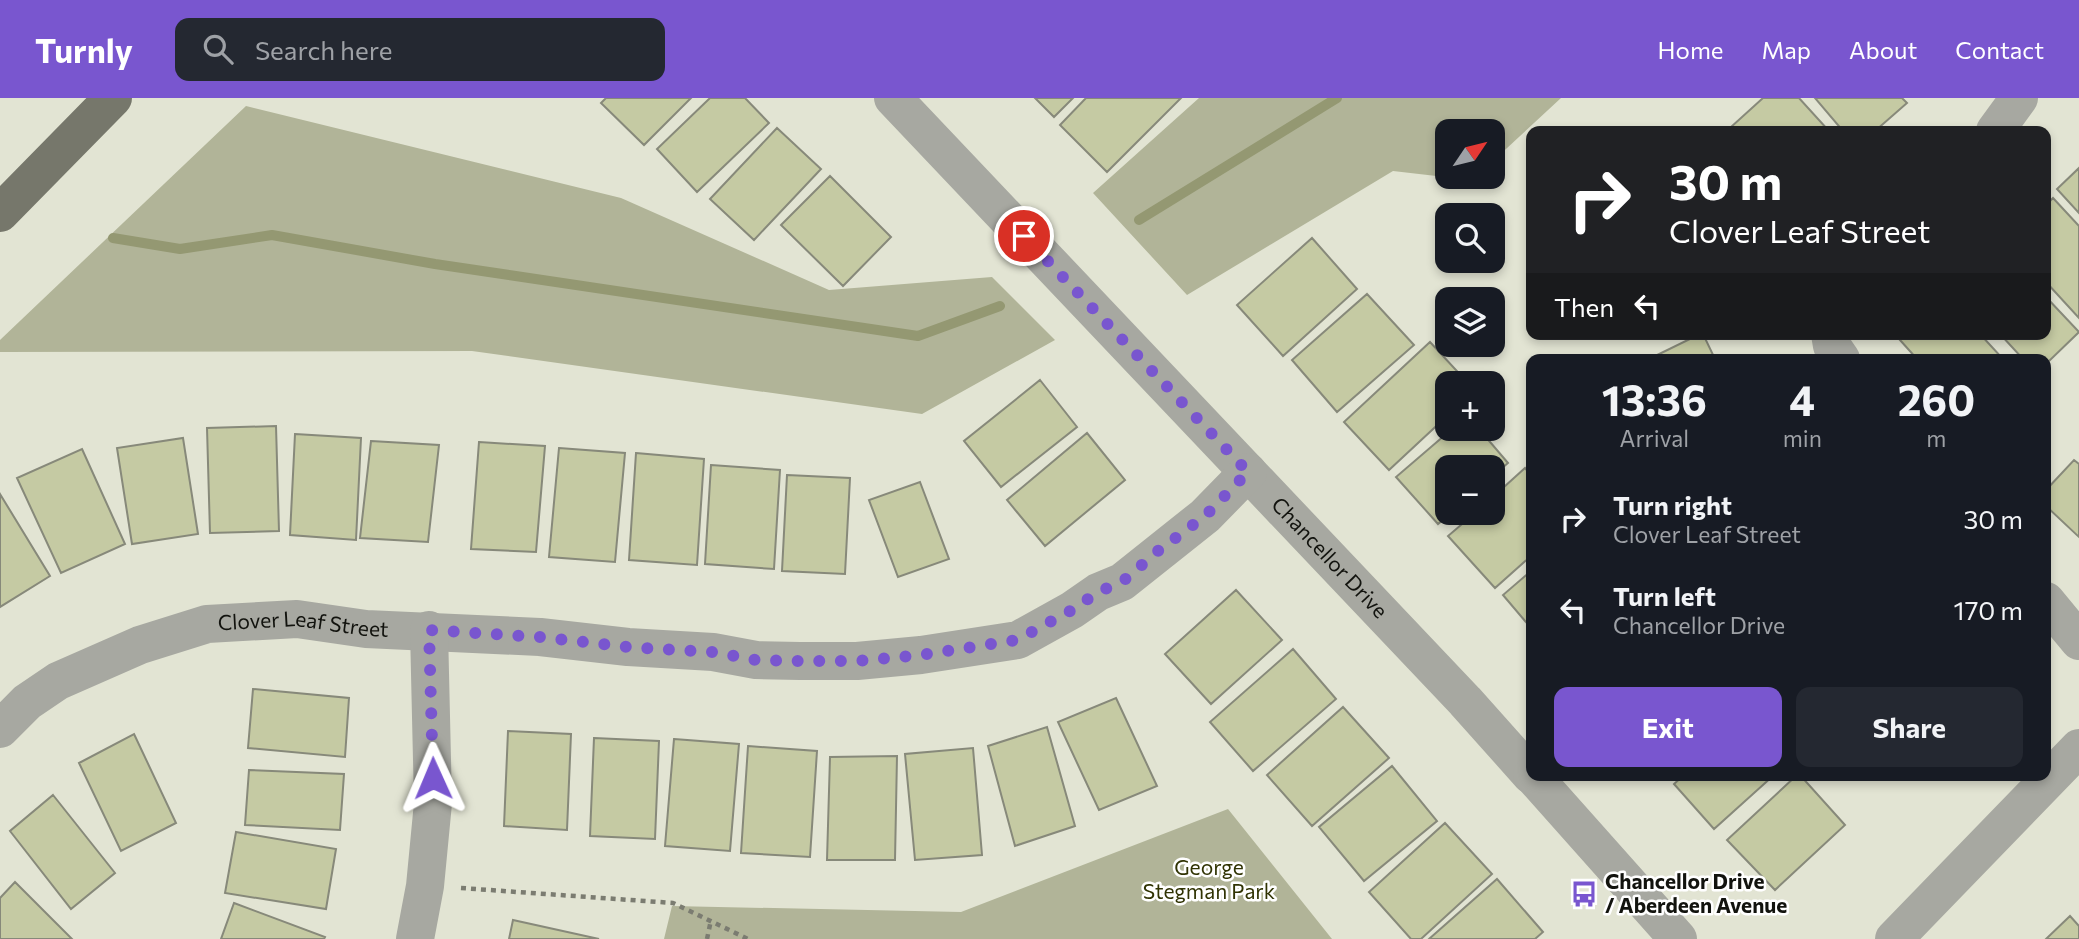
<!DOCTYPE html>
<meta charset="utf-8">
<style>
:root{--surface:#171b24;--page:#242831;--text:#f1f3f6;--muted:#9ea1a6;--accent:#7956cf}
body{margin:0;font-family:Commissioner,sans-serif;background:var(--page);color:var(--text);height:100vh;display:flex;flex-direction:column;font-size:26px;white-space:nowrap}
*{box-sizing:border-box;margin:0}
p{font-size:23px;color:var(--muted)}
.icon{flex:none;width:38px;height:38px;fill:none;stroke:currentColor;stroke-width:2;stroke-linecap:round;stroke-linejoin:round}
.map{position:relative;flex:1;overflow:hidden}
.drawer{position:absolute;left:1526px;top:256px;width:525px;height:427px;display:flex;flex-direction:column;background:var(--surface);border-radius:14px;box-shadow:0 4px 10px #0003}
.drawer>*{flex:none}
.top-card{position:absolute;left:1526px;top:28px;width:525px;height:214px;border-radius:14px;box-shadow:0 4px 10px #0003;background:#202124;color:#fff;overflow:hidden}
.needle{width:46px;rotate:55deg}
.buttons{position:absolute;left:1435px;top:21px;display:grid;gap:14px}
.buttons a{display:grid;place-items:center;width:70px;height:70px;border-radius:14px;background:var(--surface);box-shadow:0 4px 10px #0003;font-size:35px}
.pin{position:absolute;display:grid;place-items:center;width:60px;height:60px;color:#fff;margin:-30px;border:4px solid #fff;border-radius:50%;box-shadow:0 2px 7px #0007}
.me{position:absolute;width:77px;margin:-38px;rotate:359deg;stroke-linejoin:round;filter:drop-shadow(0 0 5px #0008)}
.turn{display:flex;align-items:center;gap:24px;height:147px;padding:0 28px;font-size:32px}
.turn .icon{width:91px;height:91px;stroke-width:2.5}
.turn b{display:block;font-size:49px;line-height:60px}
.then{display:flex;align-items:center;height:66px;padding:0 28px;background:#0003;gap:14px;font-size:26px}
.eta{display:flex;justify-content:space-evenly;align-items:center;height:119px;text-align:center}
.eta b{font-size:42px;font-weight:700;line-height:49px}
.primary-button{display:flex;gap:14px;margin-top:auto;padding:14px 28px}
.primary-button a{flex:1;height:80px;border-radius:14px;background:var(--accent);color:#fff;font-size:28px;font-weight:700;line-height:80px;text-align:center}
.primary-button a+a{background:var(--page);color:var(--text)}
ul{padding:0;list-style:none}
li{display:flex;align-items:center;gap:21px;height:91px;padding:0 28px}
li div{flex:1}
li b{display:block;font-size:26px}
li em{font-style:normal}
header{display:flex;align-items:center;gap:42px;box-sizing:border-box;height:98px;padding:0 35px;background:var(--accent);color:#fff}
header strong{font-size:33px}
nav{display:flex;gap:38px;margin-inline-start:auto;font-size:24px}
.search{width:490px;height:63px;background:var(--page);display:flex;align-items:center;gap:18px;box-sizing:border-box;padding:0 24px;border-radius:14px;color:var(--muted);font-size:26px}
.map>svg:first-child{display:block}
.green{fill:#b1b498}
.lines{fill:none;stroke-linecap:round;stroke-linejoin:round}
.stream{stroke:#949872;stroke-width:10}
.building{fill:#c5caa3;stroke:#87897a;stroke-width:2}
.path{stroke:#7b7c71;stroke-width:4.5;stroke-dasharray:5 5;stroke-linecap:butt}
.minor{stroke:#a7a8a1;stroke-width:38}
.major{stroke:#76776b;stroke-width:38}
.route{stroke:#7956cf;stroke-width:12;stroke-dasharray:0 21.6}
.labels{text-anchor:middle;stroke-width:5;stroke-linejoin:round;paint-order:stroke}
.street-label{font-size:21px;fill:#12130e;stroke:#fff}
.park-label{font-size:21px;fill:#303303;stroke:#fff}
.poi-label{font-size:21px;font-weight:bold;fill:#12130e;stroke:#fff;text-anchor:start}
</style>
<header>
<strong>Turnly</strong>
<div class="search"><svg class="icon" aria-label="search" viewBox="0 0 24 24"><circle cx="10" cy="10" r="6"/><path d="M15 15l6 6"/></svg>Search here</div>
<nav><a>Home</a><a>Map</a><a>About</a><a>Contact</a></nav>
</header>
<div class="map">
<svg width="2079" height="841" viewBox="0 0 2079 841">
<rect width="100%" height="100%" fill="#e2e4d3"/>
<path class="green" d="M1199,0H1561L1493,63V33H1447V79H1475L1471,82L1393,73L1187,197L1093,95Z
M246,8L621,100L829,192L992,179L1055,242L922,316L472,253L0,254V242Z
M1228,711L1332,841H664L672,808L961,814Z"/>
<g class="lines">
<path class="stream" d="M1139,122L1337,0
M113,140L180,151L272,137L435,166L918,238L1000,208"/>
</g>
<path class="building" d="M606,0H691L644,47L601,5Z
M710,0H745L769,25L697,94L657,51Z
M1035,0H1073L1054,19Z
M1086,0H1181L1107,74L1060,27Z
M1763,0H1799L1829,33H1735L1731,29Z
M1815,0H1902L1907,5L1875,33H1843Z
M777,30L821,71L754,142L710,101Z
M2079,70V115L2057,91Z
M830,78L891,139L843,188L781,127Z
M2053,100L2079,128V220L2046,184V107Z
M1312,140L1357,191L1283,258L1237,207Z
M1367,196L1414,247L1337,314L1292,262Z
M2046,199L2079,234L2046,266V261H2023L2000,236H2046Z
M1700,236H1703L1715,261H1649Z
M1907,236H1980L2003,261H1917L1900,242Z
M1430,244L1468,285H1447V318L1389,372L1344,324Z
M1040,282L1077,329L1001,389L964,343Z
M276,328L279,433L210,435L207,330Z
M1452,331H1479L1508,365L1493,378V369H1447V415H1451L1438,426L1396,379Z
M1087,335L1125,382L1045,448L1007,402Z
M295,336L361,340L356,442L290,437Z
M183,340L198,436L132,446L117,350Z
M371,343L439,347L428,444L360,440Z
M479,344L545,348L536,454L471,451Z
M559,350L625,355L615,464L549,459Z
M82,351L125,446L61,475L17,380Z
M636,355L704,361L697,467L629,462Z
M2074,362L2079,366V439L2046,408V392Z
M711,367L780,372L774,471L705,466Z
M1525,370L1531,377V458L1495,490L1448,438L1475,415H1493V399Z
M787,377L850,380L845,476L782,473Z
M920,384L949,461L898,479L869,402Z
M0,396L50,478L0,509Z
M1531,473V530L1503,497Z
M1236,492L1282,542L1211,606L1165,556Z
M1293,551L1336,601L1253,673L1210,624Z
M253,591L349,600L345,659L248,650Z
M1116,600L1157,688L1099,712L1058,624Z
M1343,609L1389,660L1312,728L1267,677Z
M1047,629L1075,728L1015,748L988,648Z
M508,633L571,636L567,732L504,728Z
M134,636L176,725L121,753L79,665Z
M594,640L659,643L655,741L590,738Z
M674,641L739,646L730,753L665,748Z
M748,648L817,653L810,759L741,755Z
M973,650L982,757L915,762L905,656Z
M897,658L895,762H827L830,659Z
M1392,668L1437,723L1364,783L1319,729Z
M249,672L344,676L340,732L245,727Z
M1684,677H1774L1714,731L1674,686Z
M1797,677H1800L1845,727L1775,792L1727,742Z
M53,697L115,775L71,811L10,733Z
M1445,725L1492,776L1421,841H1411L1369,794Z
M236,734L336,751L326,811L225,795Z
M1497,781L1543,834L1535,841H1429Z
M15,784L72,841H0V800Z
M234,805L325,839L324,841H221Z
M2070,818L2079,828V841H2046Z
M513,822L599,841H509Z"/>
<g class="lines">
<path class="path" d="M461,790L673,805L748,841
M707,841L711,822"/>
<g class="minor">
<path id="s1" d="M893,0L1465,603L1531,677"/>
<path d="M1995,33L2019,0"/>
<path d="M1830,236L1832,248L1841,261"/>
<path d="M2046,503L2079,543"/>
<path id="s2" d="M0,631L27,604L58,583L140,547L207,526L297,521L366,531L540,539L628,549L713,554L756,562L800,563H857L921,557L1018,542L1072,512L1098,494L1122,484L1205,418L1248,374"/>
<path d="M1532,677L1678,841"/>
<path d="M415,841L425,788L433,705L429,532"/>
<path d="M1894,841L2079,650"/>
</g>
<path class="major" d="M0,115L113,0"/>
</g>
<g class="lines">
<path class="route" d="M433,680L429,532L540,539L628,549L713,554L756,562L800,563H857L921,557L1017,542L1072,512L1098,494L1122,484L1158,453L1205,418L1248,374L1024,138"/>
</g>
<defs>
<g id="bus-bare" transform="scale(2.1)"><path d="M-5-6H5V4H4V6H2V4H-2V6H-4V4H-5ZM-3.5-4V0h7V-4ZM-3.5 1.2v1.5H-2V1.2ZM2 1.2v1.5H3.5V1.2Z" fill="#7956cf" stroke="#fff" stroke-width="2.5" paint-order="stroke"/></g>
</defs>
<g fill-rule="evenodd">
<use href="#bus-bare" x="1584" y="796"/>
</g>
<g class="labels">
<g class="street-label">
<text dy="7" stroke="none"><textPath href="#s1" startOffset="634">Chancellor Drive</textPath></text>
<text dy="7" stroke="none"><textPath href="#s2" startOffset="332">Clover Leaf Street</textPath></text>
</g>
<g class="park-label">
<text x="1209" y="777">George<tspan x="1209" dy="24">Stegman Park</tspan></text>
</g>
<g class="poi-label">
<text x="1605" y="791">Chancellor Drive<tspan x="1605" dy="24">/ Aberdeen Avenue</tspan></text>
</g>
</g>
</svg>
<div class="buttons">
<a><svg class="needle" viewBox="-14 -14 28 28"><path d="M0-13l5 13h-10z" fill="#e53935"/><path d="M0 13l5-13h-10z" fill="#9ea1a6"/></svg></a>
<a><svg class="icon" aria-label="search" viewBox="0 0 24 24"><circle cx="10" cy="10" r="6"/><path d="M15 15l6 6"/></svg></a>
<a><svg class="icon" aria-label="layers" viewBox="0 0 24 24"><path d="M12 4l9 5-9 5-9-5zM3 14l9 5 9-5"/></svg></a>
<a>+</a>
<a>−</a>
</div>
<div class="pin" style="left:1024px;top:138px;background:#d93025"><svg class="icon" aria-label="arrive" viewBox="0 0 24 24"><path d="M6 21V4h12l-3 4 3 4H6"/></svg></div>
<svg class="me" style="left:433px;top:680px" viewBox="-20 -20 40 40"><path d="M0-17L14 15 0 8-14 15z" fill="#7956cf" stroke="#fff" stroke-width="4"/></svg>
<div class="top-card">
<div class="turn"><svg class="icon" aria-label="right" viewBox="0 0 24 24"><path d="M7 20v-9h11M14 6l5 5-5 5"/></svg><div><b>30 m</b>Clover Leaf Street</div></div>
<div class="then">Then<svg class="icon" aria-label="left" viewBox="0 0 24 24"><path d="M17 20v-9H6M10 6l-5 5 5 5"/></svg></div>
</div>
<section class="drawer">
<div class="eta">
<div><b>13:36</b><p>Arrival</p></div>
<div><b>4</b><p>min</p></div>
<div><b>260</b><p>m</p></div>
</div>
<ul>
<li><svg class="icon" aria-label="right" viewBox="0 0 24 24"><path d="M7 20v-9h11M14 6l5 5-5 5"/></svg><div><b>Turn right</b><p>Clover Leaf Street</p></div><em>30 m</em></li>
<li><svg class="icon" aria-label="left" viewBox="0 0 24 24"><path d="M17 20v-9H6M10 6l-5 5 5 5"/></svg><div><b>Turn left</b><p>Chancellor Drive</p></div><em>170 m</em></li>
</ul>
<div class="primary-button"><a>Exit</a><a>Share</a></div>
</section>
</div>
